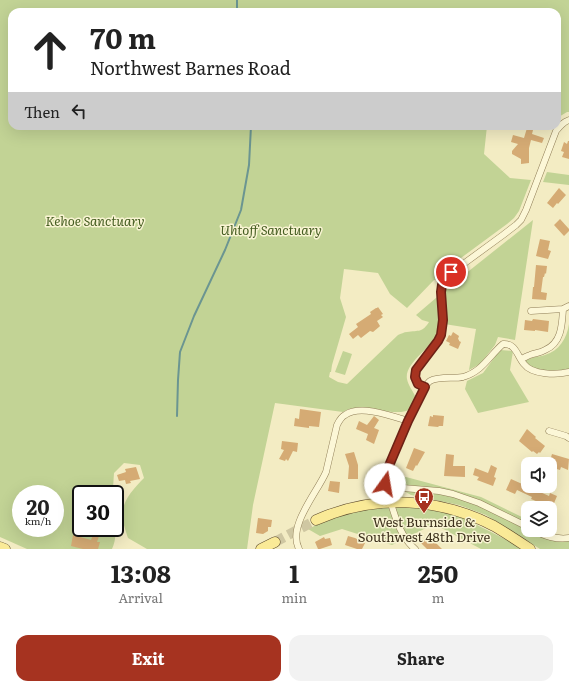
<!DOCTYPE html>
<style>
:root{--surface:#fff;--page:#f2f2f2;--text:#222;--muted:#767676;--accent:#a63320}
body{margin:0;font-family:Literata,serif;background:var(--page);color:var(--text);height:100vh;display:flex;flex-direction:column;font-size:15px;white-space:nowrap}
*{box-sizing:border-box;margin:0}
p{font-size:13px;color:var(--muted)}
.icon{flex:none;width:22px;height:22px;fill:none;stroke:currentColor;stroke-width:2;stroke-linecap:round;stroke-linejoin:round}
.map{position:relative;height:549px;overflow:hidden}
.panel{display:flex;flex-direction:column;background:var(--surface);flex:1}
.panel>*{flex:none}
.banner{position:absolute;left:8px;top:8px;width:553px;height:122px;border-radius:12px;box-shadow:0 4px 16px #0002;background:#fff;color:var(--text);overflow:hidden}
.controls{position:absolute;left:521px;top:457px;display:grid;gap:8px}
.controls a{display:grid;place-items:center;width:36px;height:36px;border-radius:8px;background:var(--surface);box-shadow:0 4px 16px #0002;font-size:20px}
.speed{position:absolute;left:12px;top:485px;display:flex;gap:8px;font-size:20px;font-weight:700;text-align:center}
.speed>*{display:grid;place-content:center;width:52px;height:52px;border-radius:50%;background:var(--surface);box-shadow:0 4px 16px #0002;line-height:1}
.speed small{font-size:10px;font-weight:400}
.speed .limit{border:2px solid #111;border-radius:6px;background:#fff;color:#111}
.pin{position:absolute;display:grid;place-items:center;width:34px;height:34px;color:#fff;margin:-17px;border:2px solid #fff;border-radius:50%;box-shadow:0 1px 4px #0007}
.me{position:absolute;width:44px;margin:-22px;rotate:13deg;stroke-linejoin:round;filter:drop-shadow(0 0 3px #0008)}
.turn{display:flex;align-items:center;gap:14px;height:84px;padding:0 16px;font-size:18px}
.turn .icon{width:52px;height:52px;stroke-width:2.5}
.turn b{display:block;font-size:28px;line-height:34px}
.then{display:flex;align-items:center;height:38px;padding:0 16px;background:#0003;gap:8px;font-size:15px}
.eta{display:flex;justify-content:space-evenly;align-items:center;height:68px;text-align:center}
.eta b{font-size:24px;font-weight:700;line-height:28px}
.button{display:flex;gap:8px;margin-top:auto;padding:8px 16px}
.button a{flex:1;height:46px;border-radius:12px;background:var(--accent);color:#fff;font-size:16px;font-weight:700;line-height:46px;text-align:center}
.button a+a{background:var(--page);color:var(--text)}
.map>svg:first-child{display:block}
.green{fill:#c2d395;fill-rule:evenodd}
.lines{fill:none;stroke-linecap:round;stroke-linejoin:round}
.stream{stroke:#6b9591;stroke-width:2}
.building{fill:#d5ab74}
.primary-tunnel{stroke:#cfc7a2;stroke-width:10;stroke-dasharray:10 5;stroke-linecap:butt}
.street-casing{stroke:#907e57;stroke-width:7}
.primary-casing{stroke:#5d4a2c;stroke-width:11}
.street{stroke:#fcf7d7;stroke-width:6}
.primary{stroke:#faea97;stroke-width:10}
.route-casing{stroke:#6c2115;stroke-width:10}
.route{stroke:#a63320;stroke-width:7}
.labels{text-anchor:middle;stroke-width:3;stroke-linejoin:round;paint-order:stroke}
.park-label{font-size:13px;font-style:italic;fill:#455d21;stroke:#f9f4d3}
.poi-label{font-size:13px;fill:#3e321d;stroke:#f9f4d3}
</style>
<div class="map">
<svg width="569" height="549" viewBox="0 0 569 549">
<rect width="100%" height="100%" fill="#f3ecc3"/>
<path class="green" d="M0,0H569V112H567L557,118V12H12V126H487L484,154L510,178L531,180L519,211L514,218L507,224L446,269L437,280H434L407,308L390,294L378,273L344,269L340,298L346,317L332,365L331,372H330L329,377L338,382L347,384L398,335C401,334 404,332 407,332C419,330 422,333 429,322L422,320L416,315L450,286L533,220L515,340L498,337L495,345L480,364L469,370L476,329L438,323C438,326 439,330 438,332C433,347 404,363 407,379C408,385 413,391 415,396C414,401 413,407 408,410C400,416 367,407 355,408C350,408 347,410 343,412L275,403L253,505L247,549H147L128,538C126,532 122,520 122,513C124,499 134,488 144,478L140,465L124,463L114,473L113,488L112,494H81V528H115C116,536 115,542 112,549H27L0,537ZM21,494H55V528H21Z
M547,172L569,175V185L543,182Z
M569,324V369C559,371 544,372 534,368C530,367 527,364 523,362C526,360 529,359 532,358C536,356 541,357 545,355C559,351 567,338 569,324Z
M500,350L513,351L510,370L529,402L478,413L465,389L467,381L483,373Z
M343,351L352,354L345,375L335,372Z
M406,477L481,497L528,520V530H548L569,541V549H540L486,515L459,505L411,495L390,483Z
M387,505L425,508L457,515L511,542L521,549H481L434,524L392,545L342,529L320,536L308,529L338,515Z"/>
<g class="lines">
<path class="stream" d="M237,12V0
M177,416L178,380L180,352L194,316L225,250L241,210L249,165L251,126"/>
</g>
<path class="building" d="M527,128L533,130L532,134L544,138L542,143L531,140L529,148V163L521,164V159L512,154V151L518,144L511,142L513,135L524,138Z
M568,141H569V159L562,157L564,152L561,151L564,142L567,144Z
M559,188L566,195L558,204L557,203L553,208L547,203Z
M560,219L569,229V231L564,236L554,225Z
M540,239L550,241L548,250L551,251L548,259L536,256Z
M536,265L547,266L546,274L545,273L544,277H543L541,292L547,293L546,300L532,299L533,287H534Z
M378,307L383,314L381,315L383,317L377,321L380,326L379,327L373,332L370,331L361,338L358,335L353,339L349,334L358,327L356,324L371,314L370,312L376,308H377Z
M533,319L549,321L548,332L535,330V331L524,330L525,320L532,321Z
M453,332L459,336L458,339L459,340V341L461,342L458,349L449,345L450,343L446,341L449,335L451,336Z
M300,409L321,412L319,427L309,426V428L294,426L295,418L299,419Z
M433,415L444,416L443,426H439L438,427L428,426L430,416L433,417Z
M374,416L379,420L374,428L379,430L374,444L366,440L368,434L356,429L359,421L367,425Z
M527,429L536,437L535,438L545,446L540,453L539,452L537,454L533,451L532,452L519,441Z
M282,441L298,443L297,452L293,451L288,461L286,459L285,461L279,459L284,450L281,449Z
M414,448L425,452L417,466L416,465L413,471L406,468Z
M354,452L358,465V479H348L349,466L345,454Z
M446,454L454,455L453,466H465V477L444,476Z
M552,454L569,459L568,470L561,467L560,470L550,467V464H549Z
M491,465L497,468L494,477L496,478L493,486L477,480L479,477L473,475L475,468L488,473Z
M136,467L140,479L130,481L131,483L126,484L125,480L119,481L117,475L126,472L125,469Z
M511,479L549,496L550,493L557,496L552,508L531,499L532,497L517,490L515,494L506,490Z
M330,481L340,482L339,493L328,491Z
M258,518L272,520L271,527H268V531L263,534L256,533Z
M73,535L91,540L93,535L99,536L97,542H100L98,549H83L71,546Z
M348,536L355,538L365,543L362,549H357L345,545Z
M324,537L325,539L330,538L332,545L320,549H318L315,542Z
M427,537L433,543L435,542L442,549H427L421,543Z"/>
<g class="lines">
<path class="primary-tunnel" d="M275,542L316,520"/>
<g class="street-casing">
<path id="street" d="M531,311L563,309L569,306
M521,359C524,358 527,356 530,355C535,353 540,353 545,350C562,343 562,324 563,309
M425,387L418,384L415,377L416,370L438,341L441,335L443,320L441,292L442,285L446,278L451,273L503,235L516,225L521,220L526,210L556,131C560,126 563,122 569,120
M549,431L566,436L569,438
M387,491L403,488L439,491L453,494L479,503L528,527
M533,530C545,536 556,540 569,538
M299,549C287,526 317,493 326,472L337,425C339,421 341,417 345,415C360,404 392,416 408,421
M415,549C398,535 394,511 387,491C385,483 386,475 389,467C393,454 422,386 430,381C439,376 454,379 463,377C483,371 489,356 503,344C516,343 517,356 524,364C532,375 557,375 569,372"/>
</g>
<g class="primary-casing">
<path id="primary" d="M316,520C374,494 438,497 494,526C506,533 518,541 530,549
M0,547L5,549
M261,549L275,542"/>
</g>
<use href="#street" class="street"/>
<use href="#primary" class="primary"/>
</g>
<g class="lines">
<g class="route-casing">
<path id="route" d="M385,484L388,468L408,421L425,387L418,384L415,377L416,370L438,341L441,335L443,320L441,292L442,285L446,278L451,272"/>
</g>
<use href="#route" class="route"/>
</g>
<defs>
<g id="bus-pin" transform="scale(1)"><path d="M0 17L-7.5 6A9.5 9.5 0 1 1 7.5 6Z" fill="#a63320" stroke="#f9f4d3"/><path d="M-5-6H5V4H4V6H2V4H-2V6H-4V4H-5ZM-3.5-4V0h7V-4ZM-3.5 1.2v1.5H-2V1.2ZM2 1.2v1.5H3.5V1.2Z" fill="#fff"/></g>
</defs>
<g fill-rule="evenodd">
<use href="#bus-pin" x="424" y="497"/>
</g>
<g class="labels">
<g class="park-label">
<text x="95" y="226">Kehoe Sanctuary</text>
<text x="271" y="235">Uhtoff Sanctuary</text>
</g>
<g class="poi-label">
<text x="424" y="527">West Burnside &amp;<tspan x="424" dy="15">Southwest 48th Drive</tspan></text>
</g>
</g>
</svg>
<div class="controls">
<a><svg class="icon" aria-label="sound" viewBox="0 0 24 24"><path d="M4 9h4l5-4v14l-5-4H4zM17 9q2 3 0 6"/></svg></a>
<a><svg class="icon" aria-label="layers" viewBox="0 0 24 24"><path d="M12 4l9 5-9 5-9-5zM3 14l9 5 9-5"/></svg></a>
</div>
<div class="speed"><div>20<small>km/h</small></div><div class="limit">30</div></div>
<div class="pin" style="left:451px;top:272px;background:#d93025"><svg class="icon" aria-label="arrive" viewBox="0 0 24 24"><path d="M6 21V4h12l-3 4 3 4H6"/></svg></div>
<svg class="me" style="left:385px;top:484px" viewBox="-20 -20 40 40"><circle r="19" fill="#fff"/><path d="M0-13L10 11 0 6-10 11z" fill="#a63320"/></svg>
<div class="banner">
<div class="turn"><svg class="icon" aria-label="ahead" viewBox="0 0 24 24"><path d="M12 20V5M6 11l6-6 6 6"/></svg><div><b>70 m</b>Northwest Barnes Road</div></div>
<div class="then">Then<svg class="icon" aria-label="left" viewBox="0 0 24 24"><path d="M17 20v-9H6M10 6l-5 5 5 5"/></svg></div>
</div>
</div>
<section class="panel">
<div class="eta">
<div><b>13:08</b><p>Arrival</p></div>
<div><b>1</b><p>min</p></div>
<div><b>250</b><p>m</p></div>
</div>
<div class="button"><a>Exit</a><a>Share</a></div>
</section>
